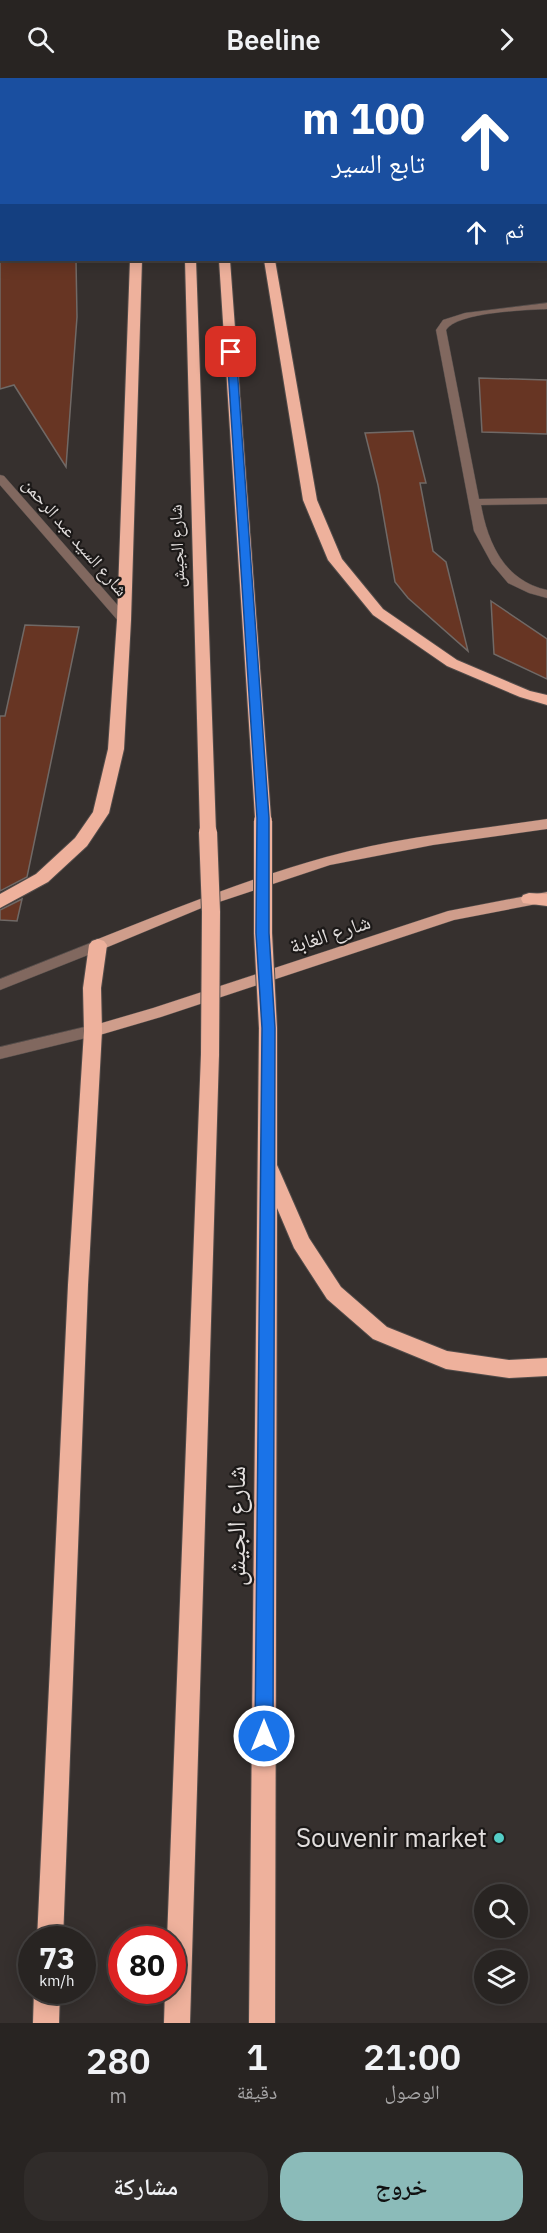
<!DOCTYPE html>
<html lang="ar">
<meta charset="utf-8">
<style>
:root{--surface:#282422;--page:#302c2a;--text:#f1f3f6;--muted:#a5a4a5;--line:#444140;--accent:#8bbbb9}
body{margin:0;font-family:"IBM Plex Sans","Noto Naskh Arabic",sans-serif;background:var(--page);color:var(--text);direction:rtl;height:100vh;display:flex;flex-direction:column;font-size:22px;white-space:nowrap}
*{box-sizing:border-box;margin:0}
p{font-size:20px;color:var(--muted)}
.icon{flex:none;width:33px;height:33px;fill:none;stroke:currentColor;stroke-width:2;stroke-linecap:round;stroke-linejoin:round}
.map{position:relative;height:1945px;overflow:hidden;direction:ltr}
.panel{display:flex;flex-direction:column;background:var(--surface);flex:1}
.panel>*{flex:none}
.guide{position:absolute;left:0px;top:0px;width:548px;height:183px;box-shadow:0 3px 15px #0003,0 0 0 2px var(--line);direction:rtl;background:#1a4fa0;color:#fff;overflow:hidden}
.buttons{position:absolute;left:474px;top:1806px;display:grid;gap:12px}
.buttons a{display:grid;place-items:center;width:54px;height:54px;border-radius:50%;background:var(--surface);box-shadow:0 3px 15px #0003,0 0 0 2px var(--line);font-size:30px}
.speed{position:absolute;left:18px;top:1848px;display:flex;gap:12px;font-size:30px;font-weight:700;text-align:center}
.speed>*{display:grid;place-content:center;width:78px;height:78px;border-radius:50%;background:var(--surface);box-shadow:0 3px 15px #0003,0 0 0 2px var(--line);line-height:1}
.speed small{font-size:15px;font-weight:400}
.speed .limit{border:9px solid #d22;background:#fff;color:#111}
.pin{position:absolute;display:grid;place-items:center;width:51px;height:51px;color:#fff;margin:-26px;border-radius:12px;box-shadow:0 3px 9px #0006}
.me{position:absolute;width:66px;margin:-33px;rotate:0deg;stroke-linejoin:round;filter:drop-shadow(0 0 4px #0008)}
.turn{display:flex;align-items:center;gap:21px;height:126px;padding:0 24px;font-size:27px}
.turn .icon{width:78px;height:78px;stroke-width:2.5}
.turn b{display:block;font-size:42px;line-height:51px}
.then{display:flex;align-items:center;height:57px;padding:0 24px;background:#0003;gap:12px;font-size:22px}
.eta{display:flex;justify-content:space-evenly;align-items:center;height:102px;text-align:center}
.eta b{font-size:36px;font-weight:600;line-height:42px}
.button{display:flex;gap:12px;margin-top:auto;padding:12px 24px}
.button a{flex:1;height:69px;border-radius:24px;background:var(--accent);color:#111;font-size:24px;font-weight:600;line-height:69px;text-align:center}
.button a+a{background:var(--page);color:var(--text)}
header{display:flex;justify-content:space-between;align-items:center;height:78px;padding:0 24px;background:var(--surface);font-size:27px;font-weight:600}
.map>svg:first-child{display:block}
.building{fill:#673523;stroke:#706966;stroke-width:1.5}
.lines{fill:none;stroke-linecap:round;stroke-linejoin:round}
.minor-casing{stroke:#524c4a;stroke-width:1}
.major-casing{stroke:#524c4a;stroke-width:1}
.highway-casing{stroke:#524c4a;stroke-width:2}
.minor{fill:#81685f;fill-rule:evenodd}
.major{fill:#cf9d8b;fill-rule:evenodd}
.highway{fill:#eeb19c;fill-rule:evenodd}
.highway-bridge-far1-casing{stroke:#524c4a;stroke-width:16;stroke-linecap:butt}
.highway-bridge-casing{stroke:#524c4a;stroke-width:20;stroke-linecap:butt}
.highway-bridge-far1{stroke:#eeb19c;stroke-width:14}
.highway-bridge{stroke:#eeb19c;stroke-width:18}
.route{fill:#1a73e8;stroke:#114b97;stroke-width:1.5}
.poi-dot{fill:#54cdc6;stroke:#1c1918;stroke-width:2}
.labels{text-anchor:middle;stroke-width:4.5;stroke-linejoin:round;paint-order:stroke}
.far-street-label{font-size:18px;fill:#e2dedd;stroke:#1c1918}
.street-label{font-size:21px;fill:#e2dedd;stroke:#1c1918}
.near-street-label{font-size:26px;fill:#e2dedd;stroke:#1c1918}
.near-poi-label{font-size:26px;fill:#e2dedd;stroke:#1c1918;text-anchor:end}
</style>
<header><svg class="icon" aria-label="forward" viewBox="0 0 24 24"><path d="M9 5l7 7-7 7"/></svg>Beeline<svg class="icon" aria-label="search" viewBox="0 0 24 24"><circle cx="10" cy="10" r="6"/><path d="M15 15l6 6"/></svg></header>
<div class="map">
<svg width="547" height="1945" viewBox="0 0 547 1945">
<rect width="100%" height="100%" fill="#36302e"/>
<path class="building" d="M0,182H76L77,239L66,389L14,307L0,311Z
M479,300L547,302V356L482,354Z
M413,353L426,405H420L433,473L446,484L468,573L408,520L395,504L378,407L365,355Z
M491,523L547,561V601L494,576Z
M25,547L79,549L27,799L0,813V638H5Z
M22,821L17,843L0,842V832Z"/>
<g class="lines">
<g class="minor-casing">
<path id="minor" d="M519,0H530L532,2H520Z
M546,2L547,3V9L546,8Z
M547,225V231C526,232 457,234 446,252L479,421L547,420V426L481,427C488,466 505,503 547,512V520L529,515L508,505L492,486L474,453L436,252L443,242L465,235Z
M0,397L4,398L128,539V545H120L0,407Z
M98,862L103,863L105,867L103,871L0,912V901Z
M93,947L98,949L100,953L98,957L0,981V969Z"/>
</g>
<g class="major-casing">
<path id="major" d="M547,741V751L433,767L330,787L204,829L103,871H93L91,867L93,863C169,833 246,801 326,779C397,759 473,752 547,741Z
M547,814V824L454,842L161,939L93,959L88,957L86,953L88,949L153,930L448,833Z"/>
</g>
<g class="highway-casing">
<path id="highway" d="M141,0H151V2H141Z
M166,0H176V2H166Z
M203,0H213V2H203Z
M130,182H142L131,542L124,671L109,735L87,768L48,804L0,830V816L36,796L75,760L93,734L108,671L117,542Z
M185,182H196L216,754L214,758H202L200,754Z
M219,182H230L271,740L269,744H257L255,740Z
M264,182H275L317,422L342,481L383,531L457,582L530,613L547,617V627L520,619L447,588L373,537L328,482L303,422Z
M529,815L547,816V828L523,825L521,821L523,817Z
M98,861L104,863L107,867L101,910L102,953L88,1207L63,1862H37L68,1207L84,953L83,910L89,867L92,863Z
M268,943L274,945L277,950V1087L309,1160L341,1209L387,1249L447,1273L509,1282L547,1280V1298L509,1300L446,1291L373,1261L327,1221L294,1170L277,1130L275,1945H249L259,950L262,945Z
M210,969L216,971L219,976L190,1945H164L165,1912H172V1862H167L201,976L204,971Z
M34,1912H60L59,1945H33Z"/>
</g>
<use href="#minor" class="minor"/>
<use href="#major" class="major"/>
<use href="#highway" class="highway"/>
<g class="highway-bridge-far1-casing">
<path id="highway-bridge-far1" d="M263,740V744"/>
</g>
<g class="highway-bridge-casing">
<path id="highway-bridge" d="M263,743V855L268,950
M208,754L211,834L210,976"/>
</g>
<use href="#highway-bridge-far1" class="highway-bridge-far1"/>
<use href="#highway-bridge" class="highway-bridge"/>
</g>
<path class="route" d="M231,271L236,274L269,740V855L275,950L273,1658L270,1664L264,1667L257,1664L255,1658L262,950L256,855L257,740L227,274Z"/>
<circle class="poi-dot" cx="499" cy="1760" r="6"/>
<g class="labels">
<g class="far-street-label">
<text transform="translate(75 459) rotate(49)" y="6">شارع السيد عبد الرحمن</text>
<text transform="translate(177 468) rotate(-92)" y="6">شارع الجيش</text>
</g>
<g class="street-label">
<text transform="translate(330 856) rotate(-18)" y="7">شارع الغابة</text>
</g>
<g class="near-street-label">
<text transform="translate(236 1448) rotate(-90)" y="9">شارع الجيش</text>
</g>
<g class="near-poi-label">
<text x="487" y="1769">Souvenir market</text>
</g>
</g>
</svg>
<div class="buttons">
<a><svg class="icon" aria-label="search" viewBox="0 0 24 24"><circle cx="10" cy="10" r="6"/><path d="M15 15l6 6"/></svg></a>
<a><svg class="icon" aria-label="layers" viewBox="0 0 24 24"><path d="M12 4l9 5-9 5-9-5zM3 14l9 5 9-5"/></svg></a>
</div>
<div class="speed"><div>73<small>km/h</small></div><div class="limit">80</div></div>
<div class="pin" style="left:231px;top:274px;background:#d93025"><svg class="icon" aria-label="arrive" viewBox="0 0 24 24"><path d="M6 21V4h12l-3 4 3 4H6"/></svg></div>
<svg class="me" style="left:264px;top:1658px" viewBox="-20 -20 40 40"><circle r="17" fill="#1a73e8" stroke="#fff" stroke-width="3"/><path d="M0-11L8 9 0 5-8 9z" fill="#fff"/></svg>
<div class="guide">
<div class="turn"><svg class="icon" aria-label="ahead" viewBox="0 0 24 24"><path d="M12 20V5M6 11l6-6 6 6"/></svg><div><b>100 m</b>تابع السير</div></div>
<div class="then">ثم<svg class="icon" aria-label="ahead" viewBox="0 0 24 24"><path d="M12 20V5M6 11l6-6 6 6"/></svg></div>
</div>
</div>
<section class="panel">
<div class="eta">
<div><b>21:00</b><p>الوصول</p></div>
<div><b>1</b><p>دقيقة</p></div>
<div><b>280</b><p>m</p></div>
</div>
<div class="button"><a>خروج</a><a>مشاركة</a></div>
</section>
